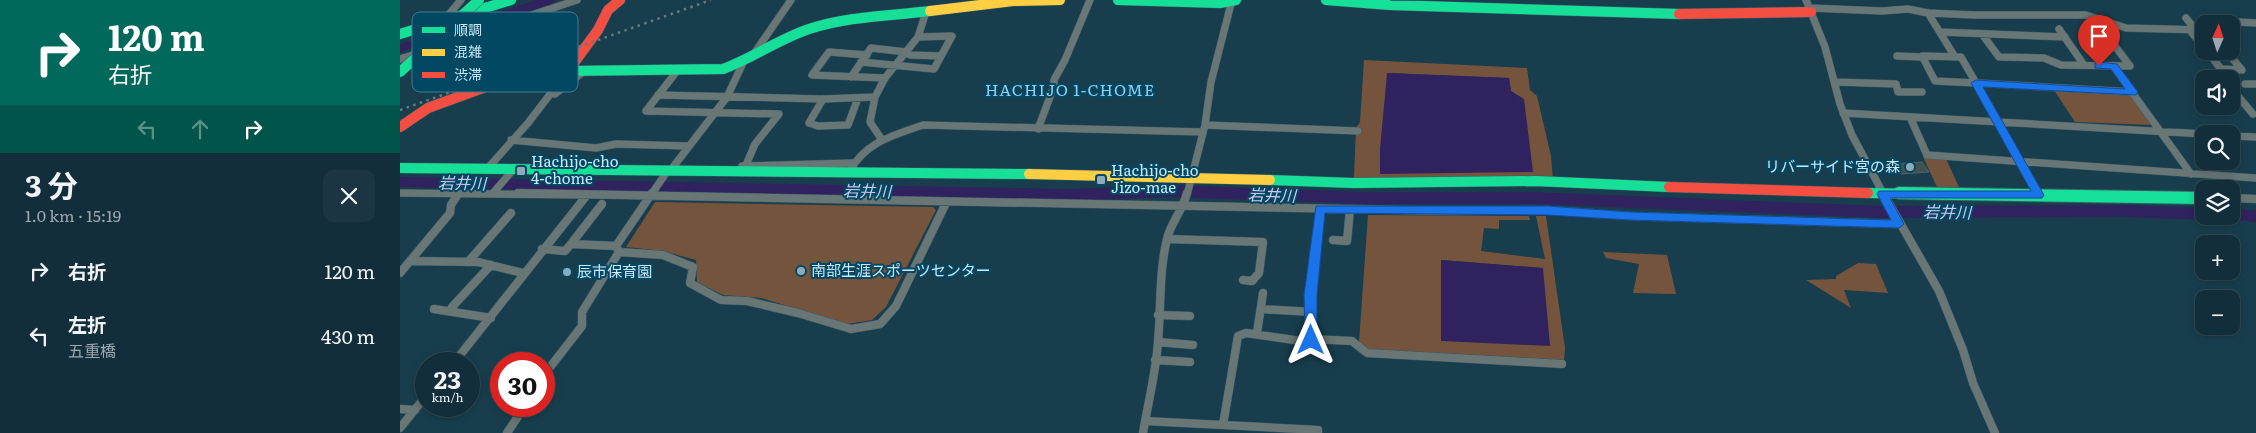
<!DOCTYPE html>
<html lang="ja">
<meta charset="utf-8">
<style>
:root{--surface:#122e3a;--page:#1b3642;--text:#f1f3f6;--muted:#9ca8af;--line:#314a54}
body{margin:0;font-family:Literata,"Noto Sans JP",serif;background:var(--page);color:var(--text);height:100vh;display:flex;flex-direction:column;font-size:19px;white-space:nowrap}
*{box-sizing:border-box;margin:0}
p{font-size:16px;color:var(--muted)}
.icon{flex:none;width:28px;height:28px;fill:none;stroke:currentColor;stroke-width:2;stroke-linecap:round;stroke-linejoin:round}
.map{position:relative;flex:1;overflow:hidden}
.sheet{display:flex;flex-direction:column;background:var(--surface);width:400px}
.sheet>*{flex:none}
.banner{background:#00695c;color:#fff;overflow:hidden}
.needle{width:32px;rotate:3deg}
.controls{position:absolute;left:1795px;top:15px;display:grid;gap:10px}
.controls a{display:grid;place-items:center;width:45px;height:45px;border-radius:10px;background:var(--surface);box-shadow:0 2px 8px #0003,0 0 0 1px var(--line);font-size:25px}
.speed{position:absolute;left:15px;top:352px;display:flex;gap:10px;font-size:25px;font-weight:700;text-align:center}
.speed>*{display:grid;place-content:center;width:65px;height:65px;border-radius:50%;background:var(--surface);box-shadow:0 2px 8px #0003,0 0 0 1px var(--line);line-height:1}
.speed small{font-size:12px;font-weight:400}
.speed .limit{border:8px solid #d22;background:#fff;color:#111}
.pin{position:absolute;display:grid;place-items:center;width:42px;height:42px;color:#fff;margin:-51px -21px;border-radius:50% 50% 50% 0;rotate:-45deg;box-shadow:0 0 5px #0007}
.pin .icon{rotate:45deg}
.me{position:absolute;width:55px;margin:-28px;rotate:0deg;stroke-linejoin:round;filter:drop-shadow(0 0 4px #0008)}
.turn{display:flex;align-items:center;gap:18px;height:105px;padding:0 25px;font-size:22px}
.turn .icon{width:65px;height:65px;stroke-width:2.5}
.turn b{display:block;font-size:35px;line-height:42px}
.lanes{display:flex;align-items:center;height:48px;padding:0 25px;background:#0003;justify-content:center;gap:25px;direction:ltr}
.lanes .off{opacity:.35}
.round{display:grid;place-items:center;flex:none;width:52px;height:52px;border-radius:10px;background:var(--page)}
.summary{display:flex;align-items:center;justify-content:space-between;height:85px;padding:0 25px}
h1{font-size:30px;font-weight:700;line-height:38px}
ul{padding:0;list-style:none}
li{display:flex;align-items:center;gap:15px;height:65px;padding:0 25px}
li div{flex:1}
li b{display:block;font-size:19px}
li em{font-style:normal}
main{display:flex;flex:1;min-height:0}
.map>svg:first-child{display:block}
.green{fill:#75543d;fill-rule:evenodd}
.water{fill:#30225f}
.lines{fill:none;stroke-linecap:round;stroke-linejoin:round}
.river{fill:#30225f;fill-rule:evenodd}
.building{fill:#405351;stroke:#516361}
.street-far1-casing{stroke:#3d5b68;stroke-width:8}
.street-casing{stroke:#3d5b68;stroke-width:9}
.fast-far1-casing{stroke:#3d5b68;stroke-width:11}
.fast-casing{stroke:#3d5b68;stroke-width:14}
.slow-casing{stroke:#3d5b68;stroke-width:11}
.jam-casing{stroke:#3d5b68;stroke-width:11}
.street-far1{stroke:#697676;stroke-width:7}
.street{stroke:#697676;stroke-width:8}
.fast-far1{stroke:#16e098;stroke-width:10}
.fast{stroke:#16e098;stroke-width:12}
.slow{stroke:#ffcf43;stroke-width:10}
.jam{stroke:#f24e42;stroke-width:10}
.rail{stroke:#677a7f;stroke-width:2.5;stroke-dasharray:2.5 4.5;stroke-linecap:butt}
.fast-bridge-casing{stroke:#3d5b68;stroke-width:11;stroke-linecap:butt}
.fast-bridge{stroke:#16e098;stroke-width:10}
.route{fill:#1a73e8;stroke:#114b97}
.poi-dot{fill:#8cacbc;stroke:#024863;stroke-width:2}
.labels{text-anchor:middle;stroke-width:4;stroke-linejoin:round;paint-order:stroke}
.poi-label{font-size:15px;fill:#cbe8f8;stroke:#024863;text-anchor:start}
.neighbourhood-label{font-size:16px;letter-spacing:1px;fill:#91cdec;stroke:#024863}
.water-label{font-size:16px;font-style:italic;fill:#cfcaf3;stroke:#024863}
.key{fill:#024863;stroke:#3e7890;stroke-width:1}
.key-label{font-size:14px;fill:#cbe8f8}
</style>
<main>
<section class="sheet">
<div class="banner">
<div class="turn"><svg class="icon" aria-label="right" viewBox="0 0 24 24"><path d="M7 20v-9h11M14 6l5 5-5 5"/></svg><div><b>120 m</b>右折</div></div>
<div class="lanes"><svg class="icon off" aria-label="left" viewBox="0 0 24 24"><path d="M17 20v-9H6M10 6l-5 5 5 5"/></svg><svg class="icon off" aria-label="ahead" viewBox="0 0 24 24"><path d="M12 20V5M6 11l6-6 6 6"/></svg><svg class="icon" aria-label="right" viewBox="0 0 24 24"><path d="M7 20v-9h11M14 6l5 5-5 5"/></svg></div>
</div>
<div class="summary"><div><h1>3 分</h1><p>1.0 km · 15:19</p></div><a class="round"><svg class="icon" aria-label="close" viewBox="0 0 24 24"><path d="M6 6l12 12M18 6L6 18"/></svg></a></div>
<ul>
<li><svg class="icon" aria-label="right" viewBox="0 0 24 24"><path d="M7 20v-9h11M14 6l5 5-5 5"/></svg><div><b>右折</b></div><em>120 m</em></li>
<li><svg class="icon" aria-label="left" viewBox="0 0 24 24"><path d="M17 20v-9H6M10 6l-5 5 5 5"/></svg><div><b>左折</b><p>五重橋</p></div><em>430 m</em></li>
</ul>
</section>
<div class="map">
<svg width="1856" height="433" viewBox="0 0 1856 433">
<rect width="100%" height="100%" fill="#183e4d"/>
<path class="green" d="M964,60L1127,68L1130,90L1137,96L1151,156L1153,180L954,178L956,128L960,122ZM987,73L1109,78L1111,91Z
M1654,90L1726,94L1733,97L1751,125L1675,122Z
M1523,157L1546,159L1560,189H1538Z
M255,202L533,207L536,210L486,307L472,320L447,324L361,298L323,295L297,282L296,260L263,251L226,247Z
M968,215L1129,216L1130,220H1099V229L1084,228L1081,251L1145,259L1136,216H1146L1165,348L1164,360L968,349L959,342ZM1041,260L1142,268L1041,341Z
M1203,252L1267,255L1276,294L1233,293L1239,264L1206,258Z
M1458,263L1476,264L1488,293L1444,290L1451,308L1406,280L1436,279V276Z"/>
<path class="water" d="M987,73L1109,78L1111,91L1124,99L1133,172L980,174V149Z
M1041,260L1143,268L1150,346L1041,341Z"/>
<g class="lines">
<path class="river" d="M136,0H155L154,3L0,52V44Z
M0,177L668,189L769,185L967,192H1134L1481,206L1724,205L1804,208V216H1811L1804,220L1724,217L1481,218L1134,204H967L769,197L668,201L0,187Z
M1831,209L1856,210V222L1825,219L1824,216H1831Z"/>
</g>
<path class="building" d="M1522,162L1529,172L1501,174L1492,164Z"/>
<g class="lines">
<g class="street-far1-casing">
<path id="street-far1" d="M1406,0L1425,47L1440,104L1452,135L1484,195
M1410,8L1482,11L1508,9L1528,13L1575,15H1686L1726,28L1804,30
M1528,13L1555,57
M1786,18L1795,29
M44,20L61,0
M1826,24L1838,22L1856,23
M1659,29L1684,65
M1789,29L1804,48
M1540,32L1665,37
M1582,34L1599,57L1644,58L1661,65L1730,66L1702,29
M27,50L177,0
M1807,51L1821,69L1842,70L1826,51
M467,55L429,52L412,75L485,78
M1497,56L1522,57
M1522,56L1561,57L1576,83L1535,81Z
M351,58L391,0
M0,59L16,54
M461,62L534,69L552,36L518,37
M1713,66L1791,174
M1806,75L1821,76
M451,77L471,48L506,52L510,55L541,56
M1436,82L1496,84L1498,92H1522
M1576,83L1733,92
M1576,83L1638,195
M1845,84H1856
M1831,88L1853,114
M155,94L183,72
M258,95L423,99L475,97
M423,99L409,123L418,126L448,125L458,98
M246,111L379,114L355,144L346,165
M246,111L277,71
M1443,113L1804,134
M1510,117L1527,155L1856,178
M805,125L958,131
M638,129L654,86V80L665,60L690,0
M1831,136L1856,137
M111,140L196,148L216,144L289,146
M482,140L470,122L475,97L485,78L518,37L526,12
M342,166L453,163
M87,169L128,123L168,71
M270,171L327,97L343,63
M450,171C465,142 494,135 523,125L802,132
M0,193L184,195
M93,193L112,171
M251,195L266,173
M787,195L805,125L811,82L832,0"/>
</g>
<g class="street-casing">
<path id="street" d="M118,193L1051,211L1147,210L1230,216L1499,224
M1483,193L1539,291L1563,350L1573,383L1595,433
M1831,198L1856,199
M767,239L863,242L859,273L852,281L843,280
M933,240L947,241L950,209
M171,244L202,204
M142,249L165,251L171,244L216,246
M219,252L263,255L293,267L290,283L321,300L347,301L398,313L451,329L480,324L496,306L546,203
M11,261L78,262L123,273
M68,262L111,213
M0,273L50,213L51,205L58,194
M52,307L91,265
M34,309L91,318
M861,309L911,312
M758,315L790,316
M857,333L863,293
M911,339L910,295L920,209
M758,342L793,345
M755,360L790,362
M53,364L187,195
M144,375L182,326V312L219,252L216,246L252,193
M0,409L15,410
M745,421L918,430V433
M823,425L838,336L846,333L901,341L911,339L952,341L967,353L1162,364
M0,428L26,396
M107,433L125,406
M743,433C748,403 756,372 758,342C761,309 759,271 767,239C771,222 783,210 787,193"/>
</g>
<g class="fast-far1-casing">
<path id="fast-far1" d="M718,0L820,3L836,0
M926,0L990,5L1279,14
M0,34L111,0
M168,71L323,69C353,58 379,39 409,29C448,16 490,16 530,11
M0,168L629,174
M870,180L954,183L1136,181L1269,187
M1468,193L1583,195"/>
</g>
<g class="fast-casing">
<path id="fast" d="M1499,193L1804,198"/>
</g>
<g class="slow-casing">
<path id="slow" d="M530,11L613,1L660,0
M629,174L870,180"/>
</g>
<g class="jam-casing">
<path id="jam" d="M1279,14L1411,12
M0,127L28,108L107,79L133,72L168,71L198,30L208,10L220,0
M1269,187L1468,193"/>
</g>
<use href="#street-far1" class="street-far1"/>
<use href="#street" class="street"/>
<use href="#fast-far1" class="fast-far1"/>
<use href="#fast" class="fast"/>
<use href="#slow" class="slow"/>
<use href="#jam" class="jam"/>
<path class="rail" d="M0,110L311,0"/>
<g class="fast-bridge-casing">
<path id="fast-bridge" d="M0,72L79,0"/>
</g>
<use href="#fast-bridge" class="fast-bridge"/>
</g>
<path class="route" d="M1699,62L1717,64L1738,92L1736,95L1583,87L1644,195L1642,198H1490L1504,224L1499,228L1230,220L1147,215L925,213L917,295V340L915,343H906L905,340L904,295L916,206H1147L1230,212L1491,220L1477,194L1479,191H1631L1571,83L1576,80L1725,89L1711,69L1695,68V63Z"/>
<g class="poi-dot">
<circle cx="1510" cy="167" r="5"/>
<rect x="116" y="166" width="10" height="10" rx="2.5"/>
<rect x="696" y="175" width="10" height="10" rx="2.5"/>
<circle cx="401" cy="271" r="5"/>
<circle cx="167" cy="272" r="5"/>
</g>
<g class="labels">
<g class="poi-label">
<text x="131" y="167">Hachijo-cho<tspan x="131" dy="17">4-chome</tspan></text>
<text x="1500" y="172" text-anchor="end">リバーサイド宮の森</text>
<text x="711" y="176">Hachijo-cho<tspan x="711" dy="17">Jizo-mae</tspan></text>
<text x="411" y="276">南部生涯スポーツセンター</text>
<text x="177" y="277">辰市保育園</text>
</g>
<g class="neighbourhood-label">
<text x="670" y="96">HACHIJO 1-CHOME</text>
</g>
<g class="water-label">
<text transform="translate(62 183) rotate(1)" y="6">岩井川</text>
<text transform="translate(467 191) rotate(1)" y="6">岩井川</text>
<text transform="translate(872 195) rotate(2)" y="6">岩井川</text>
<text transform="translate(1547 212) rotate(1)" y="6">岩井川</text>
</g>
</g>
<rect x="12" y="12" width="166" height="80" rx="8" class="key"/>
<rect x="22" y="27" width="23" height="6" fill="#16e098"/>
<rect x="22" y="49" width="23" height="7" fill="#ffcf43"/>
<rect x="22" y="72" width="23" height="6" fill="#f24e42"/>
<g class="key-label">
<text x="54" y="35">順調</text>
<text x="54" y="57">混雑</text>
<text x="54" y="80">渋滞</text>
</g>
</svg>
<div class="controls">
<a><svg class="needle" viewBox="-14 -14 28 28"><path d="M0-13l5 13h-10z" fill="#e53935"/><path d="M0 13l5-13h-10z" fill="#9ca8af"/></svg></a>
<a><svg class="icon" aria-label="sound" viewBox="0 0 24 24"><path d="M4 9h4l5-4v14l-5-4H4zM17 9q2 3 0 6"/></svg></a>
<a><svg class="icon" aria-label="search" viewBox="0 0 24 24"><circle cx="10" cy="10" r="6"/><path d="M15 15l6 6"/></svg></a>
<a><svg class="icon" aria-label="layers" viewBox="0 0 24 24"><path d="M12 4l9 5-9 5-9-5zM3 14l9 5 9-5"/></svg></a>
<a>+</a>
<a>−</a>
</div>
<div class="speed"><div>23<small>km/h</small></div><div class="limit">30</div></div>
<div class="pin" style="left:1699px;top:66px;background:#d93025"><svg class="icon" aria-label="arrive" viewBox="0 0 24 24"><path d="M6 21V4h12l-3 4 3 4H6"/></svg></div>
<svg class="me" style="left:911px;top:340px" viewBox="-20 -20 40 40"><path d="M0-17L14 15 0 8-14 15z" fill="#1a73e8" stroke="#fff" stroke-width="4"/></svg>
</div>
</main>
